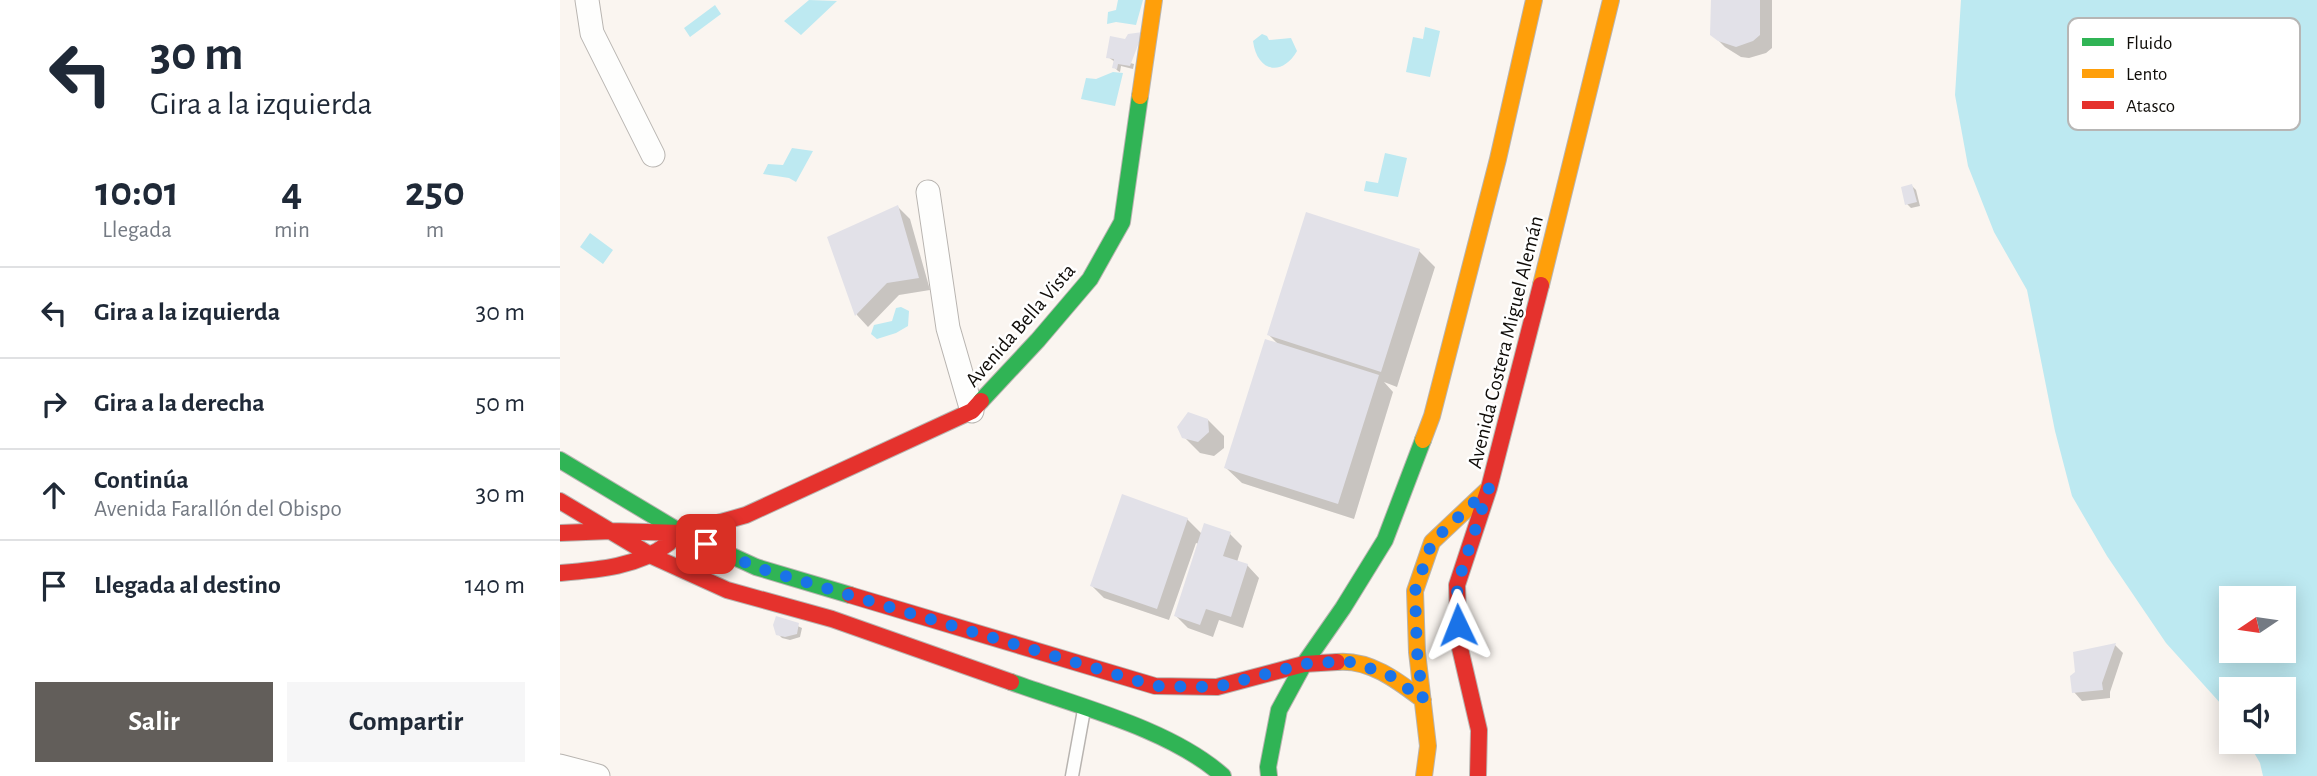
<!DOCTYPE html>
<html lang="es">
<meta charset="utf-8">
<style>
:root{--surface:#fff;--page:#f6f6f7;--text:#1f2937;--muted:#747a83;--line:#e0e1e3;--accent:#625e5a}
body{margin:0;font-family:"Alegreya Sans",sans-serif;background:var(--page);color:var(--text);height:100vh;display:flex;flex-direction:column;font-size:26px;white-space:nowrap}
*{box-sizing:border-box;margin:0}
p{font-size:23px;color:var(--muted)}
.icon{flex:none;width:38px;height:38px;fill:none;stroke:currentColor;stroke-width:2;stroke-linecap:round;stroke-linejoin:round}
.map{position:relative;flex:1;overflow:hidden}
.side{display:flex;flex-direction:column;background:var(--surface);width:560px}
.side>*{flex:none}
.top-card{background:#fff;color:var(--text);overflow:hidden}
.needle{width:46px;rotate:257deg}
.controls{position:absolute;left:1659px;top:586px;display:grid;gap:14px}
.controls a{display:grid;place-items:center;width:77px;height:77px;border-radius:0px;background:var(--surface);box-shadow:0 4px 18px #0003;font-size:35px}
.pin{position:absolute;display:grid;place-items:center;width:60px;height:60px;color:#fff;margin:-30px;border-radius:14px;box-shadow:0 4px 10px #0006}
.me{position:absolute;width:77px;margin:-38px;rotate:358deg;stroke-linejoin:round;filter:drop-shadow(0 0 5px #0008)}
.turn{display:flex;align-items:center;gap:24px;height:147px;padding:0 35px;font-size:32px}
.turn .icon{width:91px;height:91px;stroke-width:2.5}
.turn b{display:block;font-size:49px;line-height:60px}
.eta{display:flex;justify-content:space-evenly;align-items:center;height:119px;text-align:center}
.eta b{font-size:42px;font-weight:700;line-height:49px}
.cta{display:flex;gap:14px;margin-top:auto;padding:14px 35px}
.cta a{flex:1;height:80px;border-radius:0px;background:var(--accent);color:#fff;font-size:28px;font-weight:700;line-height:80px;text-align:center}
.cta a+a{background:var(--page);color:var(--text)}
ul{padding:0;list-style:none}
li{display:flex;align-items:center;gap:21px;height:91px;padding:0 35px;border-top:2px solid var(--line)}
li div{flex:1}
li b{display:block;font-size:26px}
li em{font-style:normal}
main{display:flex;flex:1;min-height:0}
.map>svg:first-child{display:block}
.water{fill:#bde9f1;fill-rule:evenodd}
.shadow{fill:#0003}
.building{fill:#e2e1e8}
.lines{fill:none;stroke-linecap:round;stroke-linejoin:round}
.lane-casing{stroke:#b8b4b0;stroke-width:15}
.street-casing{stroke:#b8b4b0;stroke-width:25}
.fast-casing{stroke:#b8b4b0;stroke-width:18}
.slow-casing{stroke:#b8b4b0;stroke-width:18}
.jam-casing{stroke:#b8b4b0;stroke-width:18}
.lane{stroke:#fefefd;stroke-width:12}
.street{stroke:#fefefd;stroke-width:23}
.fast{stroke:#30b455;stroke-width:16}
.slow{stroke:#ff9f0a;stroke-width:16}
.jam{stroke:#e5322d;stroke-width:16}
.route{stroke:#1a73e8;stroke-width:12;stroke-dasharray:0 21.6}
.labels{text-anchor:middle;stroke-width:5;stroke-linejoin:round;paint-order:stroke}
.street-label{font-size:21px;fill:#100d09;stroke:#fff}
.key{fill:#fff;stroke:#b7b6b5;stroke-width:2}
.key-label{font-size:19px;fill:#100d09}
</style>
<main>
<section class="side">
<div class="top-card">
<div class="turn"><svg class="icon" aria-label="left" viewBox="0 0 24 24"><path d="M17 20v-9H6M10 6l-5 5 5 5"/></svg><div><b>30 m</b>Gira a la izquierda</div></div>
</div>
<div class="eta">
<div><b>10:01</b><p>Llegada</p></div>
<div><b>4</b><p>min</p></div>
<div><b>250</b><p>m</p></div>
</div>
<ul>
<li><svg class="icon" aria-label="left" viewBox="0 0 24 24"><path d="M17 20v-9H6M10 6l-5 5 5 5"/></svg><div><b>Gira a la izquierda</b></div><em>30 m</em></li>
<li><svg class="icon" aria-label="right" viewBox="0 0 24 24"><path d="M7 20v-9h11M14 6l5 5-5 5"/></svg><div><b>Gira a la derecha</b></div><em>50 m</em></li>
<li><svg class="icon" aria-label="ahead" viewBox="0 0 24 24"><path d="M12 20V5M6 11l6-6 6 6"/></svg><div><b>Continúa</b><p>Avenida Farallón del Obispo</p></div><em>30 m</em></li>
<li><svg class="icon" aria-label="arrive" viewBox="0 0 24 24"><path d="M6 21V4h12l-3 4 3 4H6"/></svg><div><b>Llegada al destino</b></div><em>140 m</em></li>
</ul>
<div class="cta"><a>Salir</a><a>Compartir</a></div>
</section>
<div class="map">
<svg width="1757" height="776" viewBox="0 0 1757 776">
<rect width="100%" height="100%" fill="#faf5f0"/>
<path class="water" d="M249,0L277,1L241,35L224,21Z
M558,0H583L576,25L556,22L547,24L548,12L556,10Z
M1401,0H1757V776H1703L1700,763L1688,742H1724V690H1671V715L1606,643L1547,556L1512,496L1495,431L1467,290L1434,232L1408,166L1395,95ZM1671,598H1724V651H1671Z
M155,5L161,14L130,37L124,28Z
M865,27L880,31L870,77L846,72L853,37L863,39Z
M702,34L707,36L709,40L731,38L737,51C722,77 697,72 693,41Z
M553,72L563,73L555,106L521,99L526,78L536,79Z
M232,148L253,151L236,182L229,178L203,174L208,164L223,165Z
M825,153L847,158L838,197L804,191L806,181L818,183Z
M30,233L53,250L43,264L20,247Z
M341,307L349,311L348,326L336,333L317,339L311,334L314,325L332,321L336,308Z"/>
<path class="shadow" d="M1152,0H1212V48L1206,53L1189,58L1181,57L1165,47L1152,34Z
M548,57L574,64L573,69L561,66L560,72L558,71L554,67L555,62Z
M1352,186L1356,190L1360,206L1351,208L1347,204Z
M338,207L350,219L370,290L339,295L308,327L297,315L269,238Z
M859,251L875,267L837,387L824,382L833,392L794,519L682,483L666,468L719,345L709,335Z
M648,420L664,436V448L654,456L640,453L624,437Z
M627,519L642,534H670L682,546L677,562L687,565L699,578L683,628L659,620L653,637L628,628L616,616L639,544L636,543L609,620L544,598L532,586Z
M217,617L242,628L240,637L230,640L222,638L218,634Z
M1555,645L1563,653L1550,692V698L1522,701L1514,692Z"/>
<path class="building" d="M1151,0H1200V35L1193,41L1176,47L1158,41L1150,35Z
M583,32L570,66L558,64L557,69L552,68L554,59L546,58L550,36L565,39L568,34Z
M1352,184L1357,202L1345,205L1341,187Z
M338,205L359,278L327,283L295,316L267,237Z
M746,212L860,249L821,372L707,335Z
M705,339L819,375L778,504L664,468Z
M628,412L648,419L649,432L638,442L622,438L617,427Z
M562,494L628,518L597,609L530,586Z
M644,523L671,532L663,556L688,564L671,617L646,609L640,625L614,616Z
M216,616L239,623L237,634L225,637L216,635L213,625Z
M1556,643L1542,683L1543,690L1512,693L1510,676L1515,672L1513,652Z"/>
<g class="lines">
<g class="lane-casing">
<path id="lane" d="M512,776L524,710"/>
</g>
<g class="street-casing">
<path id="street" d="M27,0L32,33L93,155
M368,192L388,328L412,411
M0,766L38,776"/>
</g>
<g class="fast-casing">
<path id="fast" d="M421,401L478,340L530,279L562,222L580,96
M0,460L122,533L196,567L290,595
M451,682C517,706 611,729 663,776
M709,776L708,767L719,710L744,664L783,608L825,540L863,440"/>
</g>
<g class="slow-casing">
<path id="slow" d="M580,96L594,0
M981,285L1051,0
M863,440L872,416L938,159L974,0
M777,662C810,659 838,681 863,700
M864,776L868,746L857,652L855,591L872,542L926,491"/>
</g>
<g class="jam-casing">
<path id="jam" d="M0,501L92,556L167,590L272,619L451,682
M0,533L51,531L122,533L186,515L412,411L421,401
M0,573C38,570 78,567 109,543
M290,595L595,686L657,687L744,664L777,662
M918,776L919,730L899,644L897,585L929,488L981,285"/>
</g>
<use href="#lane" class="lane"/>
<use href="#street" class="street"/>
<use href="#fast" class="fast"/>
<use href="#slow" class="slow"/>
<use href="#jam" class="jam"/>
</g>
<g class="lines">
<path class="route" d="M146,544L195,567L595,686L657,687L744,664L787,661L828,674L863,700L857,652L855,591L872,542L929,488L897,585L898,625"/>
</g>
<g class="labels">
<g class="street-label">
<text transform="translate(460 325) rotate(-49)" y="7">Avenida Bella Vista</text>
<text transform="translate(945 342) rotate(-76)" y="7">Avenida Costera Miguel Alemán</text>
</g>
</g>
<rect x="1508" y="18" width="232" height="112" rx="10" class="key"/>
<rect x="1522" y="38" width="32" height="8" fill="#30b455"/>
<rect x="1522" y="69" width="32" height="9" fill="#ff9f0a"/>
<rect x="1522" y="101" width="32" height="8" fill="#e5322d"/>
<g class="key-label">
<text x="1566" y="49">Fluido</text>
<text x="1566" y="80">Lento</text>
<text x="1566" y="112">Atasco</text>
</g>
</svg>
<div class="controls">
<a><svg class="needle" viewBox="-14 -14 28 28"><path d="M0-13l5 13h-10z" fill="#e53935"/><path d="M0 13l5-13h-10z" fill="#747a83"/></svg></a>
<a><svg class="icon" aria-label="sound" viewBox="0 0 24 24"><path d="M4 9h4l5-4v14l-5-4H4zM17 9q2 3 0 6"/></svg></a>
</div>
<div class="pin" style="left:146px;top:544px;background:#d93025"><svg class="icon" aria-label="arrive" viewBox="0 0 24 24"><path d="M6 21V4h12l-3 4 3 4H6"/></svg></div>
<svg class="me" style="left:898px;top:625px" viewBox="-20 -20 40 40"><path d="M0-17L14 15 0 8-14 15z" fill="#1a73e8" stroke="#fff" stroke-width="4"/></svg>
</div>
</main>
